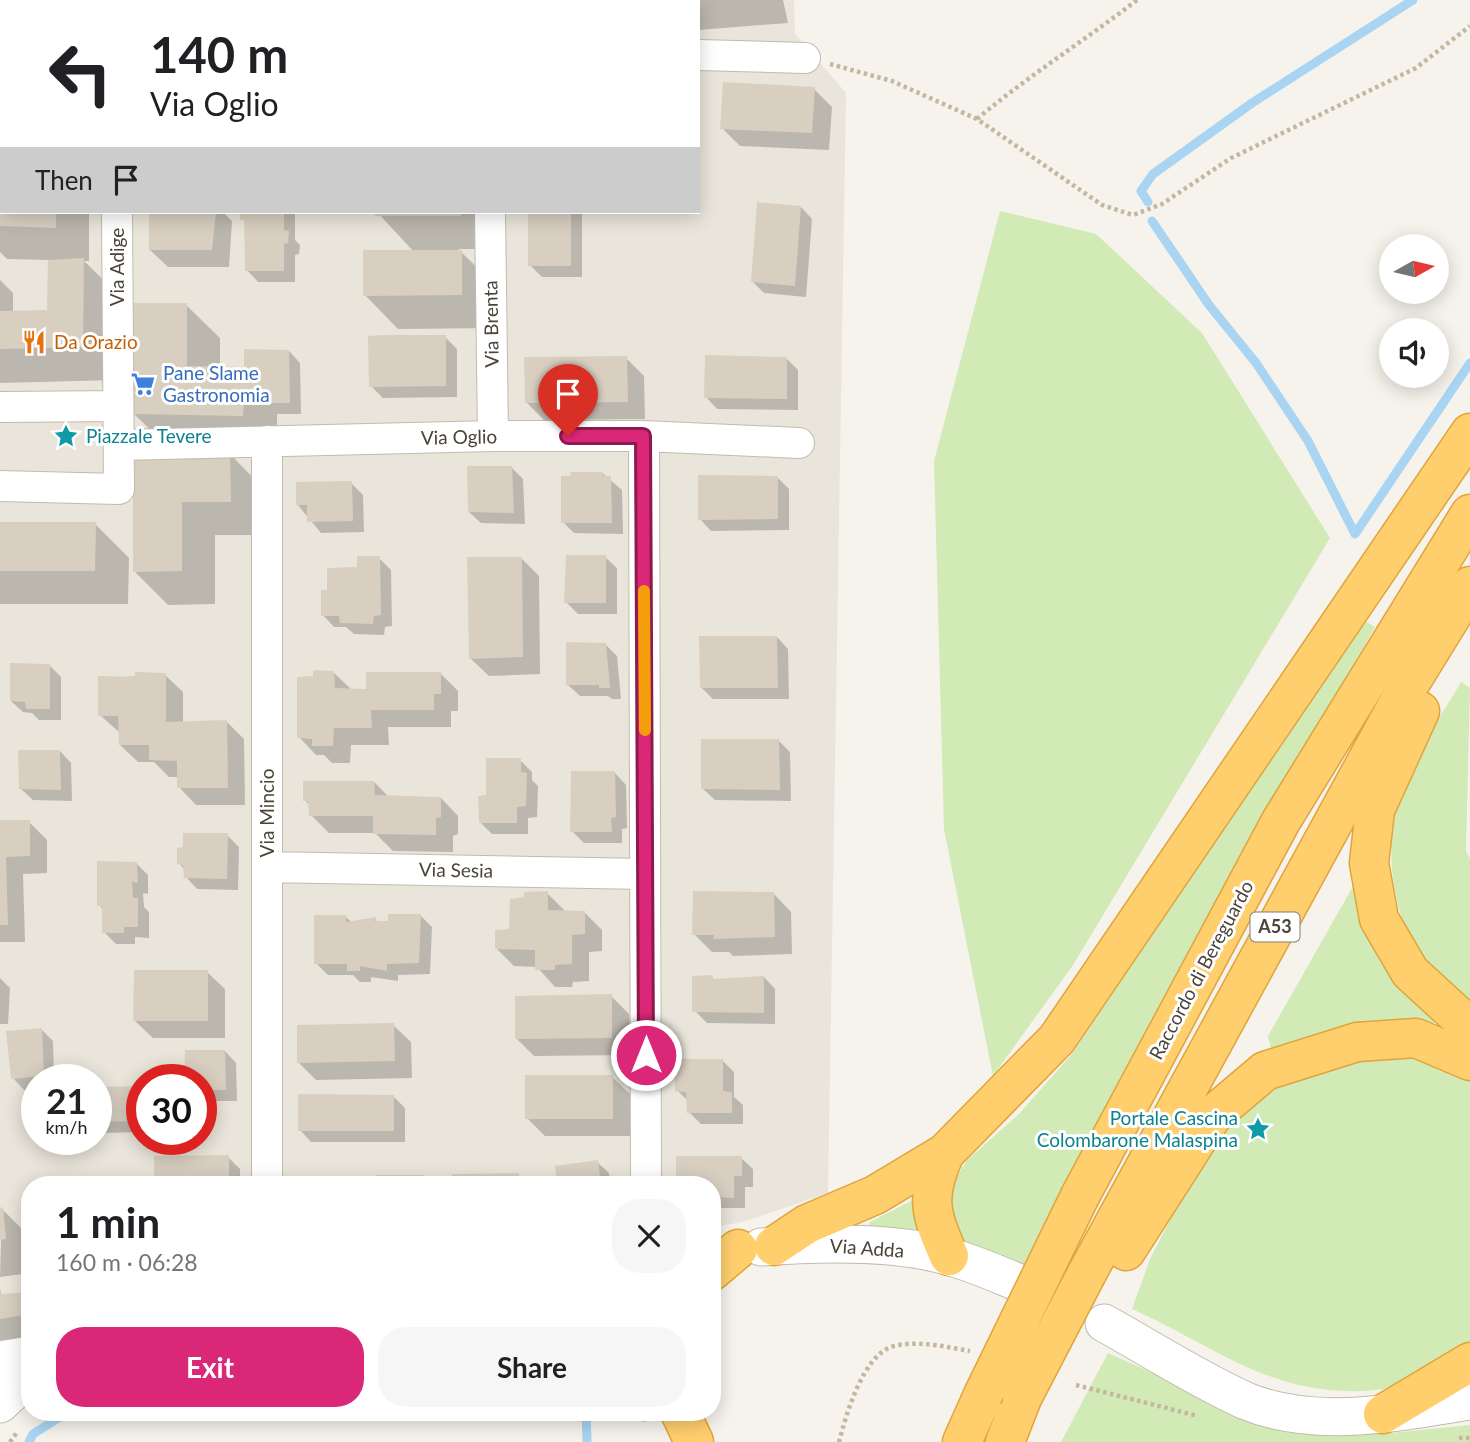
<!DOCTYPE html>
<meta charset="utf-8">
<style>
:root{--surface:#fff;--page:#f6f6f6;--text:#202124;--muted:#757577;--accent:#db2777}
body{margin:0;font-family:Lato,sans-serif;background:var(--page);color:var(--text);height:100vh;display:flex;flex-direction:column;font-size:26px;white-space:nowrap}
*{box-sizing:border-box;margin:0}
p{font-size:23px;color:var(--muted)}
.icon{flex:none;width:38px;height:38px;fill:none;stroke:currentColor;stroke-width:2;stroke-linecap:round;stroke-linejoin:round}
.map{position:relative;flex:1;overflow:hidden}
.drawer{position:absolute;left:21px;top:1176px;width:700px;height:245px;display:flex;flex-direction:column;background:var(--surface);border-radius:28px;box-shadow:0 4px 18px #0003}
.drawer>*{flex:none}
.banner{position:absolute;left:0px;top:0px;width:700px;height:214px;box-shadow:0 4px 18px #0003;background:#fff;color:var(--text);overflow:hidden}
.needle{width:46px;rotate:82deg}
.tools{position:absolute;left:1379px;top:234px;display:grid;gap:14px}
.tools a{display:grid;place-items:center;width:70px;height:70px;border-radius:50%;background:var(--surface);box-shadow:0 4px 18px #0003;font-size:35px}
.speed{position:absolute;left:21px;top:1064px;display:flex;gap:14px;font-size:35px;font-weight:700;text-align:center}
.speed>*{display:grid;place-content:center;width:91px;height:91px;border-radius:50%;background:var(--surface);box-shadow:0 4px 18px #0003;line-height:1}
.speed small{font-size:18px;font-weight:400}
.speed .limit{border:10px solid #d22;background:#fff;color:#111}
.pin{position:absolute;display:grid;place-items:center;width:60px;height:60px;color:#fff;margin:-72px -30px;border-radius:50% 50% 50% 0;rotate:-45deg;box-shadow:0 0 7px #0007}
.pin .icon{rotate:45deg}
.me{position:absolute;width:77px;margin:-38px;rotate:0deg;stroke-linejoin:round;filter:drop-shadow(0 0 5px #0008)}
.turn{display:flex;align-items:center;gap:24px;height:147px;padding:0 35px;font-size:32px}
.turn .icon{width:91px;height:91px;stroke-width:2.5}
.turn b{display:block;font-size:49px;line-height:60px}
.then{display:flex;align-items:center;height:66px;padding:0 35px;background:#0003;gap:14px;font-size:26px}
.round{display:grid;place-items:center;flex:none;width:74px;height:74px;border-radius:28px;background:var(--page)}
.summary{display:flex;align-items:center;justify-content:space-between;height:119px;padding:0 35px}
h1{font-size:42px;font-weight:700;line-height:52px}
.button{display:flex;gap:14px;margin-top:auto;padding:14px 35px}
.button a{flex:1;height:80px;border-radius:28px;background:var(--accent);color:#fff;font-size:28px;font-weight:700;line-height:80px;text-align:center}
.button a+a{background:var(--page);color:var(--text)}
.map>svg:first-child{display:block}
.residential{fill:#eae5da;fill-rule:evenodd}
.green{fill:#d2eab5}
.shadow{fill:#0003}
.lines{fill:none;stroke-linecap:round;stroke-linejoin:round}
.stream{stroke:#a9d4f2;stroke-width:9}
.building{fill:#d8cfc1}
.minor-casing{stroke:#c2bbae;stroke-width:32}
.tertiary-casing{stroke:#c2bbae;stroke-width:39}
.motorway-casing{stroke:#e0a43c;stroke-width:41}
.path{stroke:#c4b79f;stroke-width:4.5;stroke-dasharray:3.5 3.5;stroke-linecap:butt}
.minor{stroke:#fff;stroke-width:30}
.tertiary{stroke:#fff;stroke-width:37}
.motorway{stroke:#ffcf6e;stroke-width:38}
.motorway-bridge-casing{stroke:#e0a43c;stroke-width:41;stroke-linecap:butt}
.motorway-bridge{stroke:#ffcf6e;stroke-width:38}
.route-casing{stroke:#8e194d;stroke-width:18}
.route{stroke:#db2777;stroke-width:12}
.slow{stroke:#f59e0b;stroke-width:12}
.labels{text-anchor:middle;stroke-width:6;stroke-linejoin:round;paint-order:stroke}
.shield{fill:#fff;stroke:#817c74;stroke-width:2}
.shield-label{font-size:18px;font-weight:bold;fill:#4b4439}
.street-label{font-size:19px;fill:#4b4439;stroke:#fff}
.food-label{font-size:19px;fill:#c56008;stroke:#fff;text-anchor:start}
.shop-label{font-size:19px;fill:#366cbe;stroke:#fff;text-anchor:start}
.culture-label{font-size:19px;fill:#0d838f;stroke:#fff;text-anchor:start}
</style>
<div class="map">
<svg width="1470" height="1442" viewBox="0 0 1470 1442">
<rect width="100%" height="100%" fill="#f6f3ec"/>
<path class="residential" d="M0,0H794L795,34L846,93L828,1193L743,1222L712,1227V1185H30V1340L0,1345ZM2,2H698V212H2ZM37,1080H96V1139H37ZM142,1080H201V1139H142Z"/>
<path class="green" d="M1000,211L1096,234L1202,333L1330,538L1073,965L993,1076L944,829L934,461Z
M1364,620L1375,627L1270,810L1031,1268L958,1240L952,1202L954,1182L967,1160L1019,1114L1072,1054Z
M1461,682L1470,688L1466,851L1470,859V1003C1454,989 1430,973 1419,955C1392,913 1385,849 1397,800C1404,768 1444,712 1461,682Z
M1356,881L1434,1018V1026L1277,1051L1271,1049L1268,1036Z
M1413,1056L1470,1078V1349C1455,1359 1440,1370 1425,1378C1407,1387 1382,1390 1362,1391C1269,1395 1211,1344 1132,1309L1150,1259L1215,1132L1272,1084L1324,1064Z
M917,1198L921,1233L869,1226L870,1222Z
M1108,1353L1277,1429L1381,1434L1470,1425V1442H1061Z"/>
<path class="shadow" d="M194,0H299L300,2H198Z
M332,0H363L366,2H331Z
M568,0H611L601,2Z
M653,0H783L788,23L698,30V2H633Z
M0,11H2V68H0Z
M814,89L832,107L829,150L740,146L722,128Z
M0,99L2,212H89V261H84L117,293L116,380L0,383V280L13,293V312H49V260L7,259L0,252Z
M801,207L812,219L806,297L764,293L753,282Z
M151,212H223L232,221L229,267H168L150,250Z
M242,212L295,214V240L300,245L299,254L295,255V282H258L247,270L246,223Z
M377,212H494V249H458L495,285V328L398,329L365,295L414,252Z
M530,212H582V277H542L530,265Z
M186,305L220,338V368L245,369L289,351L300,363L301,414H277V449L168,447L134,414Z
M445,337L457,349V397L383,398L371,386Z
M626,358L644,376L645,419L544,420L527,403Z
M786,358L798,370V410L717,409L706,397Z
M134,454H230L263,488L264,535H215V604L168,605L134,571Z
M512,468L523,479L525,524L481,523L469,512Z
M602,473L622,490L623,534L574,533L563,522Z
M777,477L789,489V530L711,531L700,519Z
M351,483L363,495L364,532L321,533L297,504Z
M0,524H95L129,558L128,604H0Z
M605,557L617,568V614H578L566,602Z
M379,558L391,570L392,626L385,627L384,635L354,634L346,627H334L323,615L358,569Z
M521,558L539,576L540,674L489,676L471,659Z
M777,637L788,649L789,699H713L701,687Z
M605,644L617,656L621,699H612L608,696H580L568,685Z
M49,665L61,677V720H39L32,713L23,712L11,701Z
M334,673L352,690L368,691L440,673L458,691V711H451V727H388L389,745H351L350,763H332L324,755H316L299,737Z
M165,675L183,692V723L227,722L244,739L245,805H196L179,787V777H169L154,762H138L120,745V733L100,715V678Z
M779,741L790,752L791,801L715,800L703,789Z
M60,751L71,763L72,801L33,800L21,789Z
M520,760L532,772V780L538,786L537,817L528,818V834H492L480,822L488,797Z
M615,773L626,785L627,828L622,829V843H584L572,831Z
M374,782L389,797L441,798L458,816V834L453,836V852L393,851L375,833H329L311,815L310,806L305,800Z
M0,822H29L47,840V873L23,874L25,942H0Z
M227,835L239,847L238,890L197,889L186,877L185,870L179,863Z
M136,863L148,875V894L143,893L144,907L149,912V938L135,937V944H116L104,932V910L99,905Z
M547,893L565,911L584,912L602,930V951L589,952V981L573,982L572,987H555L537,967L514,966L497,949Z
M774,894L791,912L792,954L733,956L729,952H712L694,934Z
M420,915L432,927L430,974L398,975V981L371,977V982H360L353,975H328L316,963L346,917L352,923H362V919H375L379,923Z
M207,972L225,989V1038H153L135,1021Z
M712,977L716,981L764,977L775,989V1024L707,1023L696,1012Z
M0,978L10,988L8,1024H0Z
M611,996L629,1014V1055L534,1056L517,1039Z
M393,1025L411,1042L412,1078L316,1080L298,1062Z
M41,1029L53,1041L54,1080H37V1089L24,1090L13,1078Z
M225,1051L236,1063L237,1101H201V1080Z
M723,1061L734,1072V1097L743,1105V1124H701L689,1112V1102L677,1090Z
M612,1077L630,1094V1136H545L527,1118Z
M142,1088V1132L103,1133L96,1127V1089Z
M393,1096L405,1108V1142H311L300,1130Z
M228,1157L240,1169V1185H155Z
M741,1158L753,1169V1187H745V1208H712V1185L685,1183L678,1176Z
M597,1162L609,1173L610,1185H559Z
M518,1175L528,1185H454Z
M423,1177L432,1185H377Z
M2,1209L30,1237V1273L0,1277Z
M0,1287L1,1296L30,1294V1353L0,1358Z"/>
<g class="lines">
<path class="stream" d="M1148,202L1141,191L1153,174L1252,103L1413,0
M1152,221L1209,305L1256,363L1308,441L1355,534L1470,363
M586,1412L587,1442
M29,1442L33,1434L68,1412"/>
</g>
<path class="building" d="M723,82L815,87L812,133L720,129Z
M757,202L801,206L795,286L751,282Z
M0,212H56V228L0,226Z
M149,212H216L212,250H149Z
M240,212H284V230L289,231L288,243L284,244V271H245L244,220H240Z
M375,212H461V216H375Z
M528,212H571V266H528Z
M363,250H462V295L363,296Z
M84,258L83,347L0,349V311L47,310L48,260Z
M132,303H187V366L244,367V349L289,350L290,403H244L243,416L132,414Z
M382,335H446V386L369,387L368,336Z
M705,355L787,357V399L704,398Z
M627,356L628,402L525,403L524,357Z
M133,453H230L231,502H182V571L133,572Z
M467,466H512L514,513L468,512Z
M571,472H603V476H611L612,523H561V476H570Z
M698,475L778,476V519L698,520Z
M352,481L353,521L307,522V505H296V482Z
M0,522H96L95,571H0Z
M566,555H606V603H564Z
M357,556H380L381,615L374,616L373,624L340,623L339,616H321V590H327V568L357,567Z
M467,557H522L523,657L469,659Z
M699,636H777L778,688H700Z
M566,642L606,643L610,688H599V685H566Z
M10,663L50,664V709H26L25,702L10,701Z
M313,670L334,671L335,688L366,689V672H441V694H434V710H371L372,728H334L333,746H312V739L297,738V677L313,676Z
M135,672L166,673V722L227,720L228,788H177V761L149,760V745H119L118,716H98V676L135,677Z
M701,739H779L780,790L701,789Z
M18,750H60L61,790L19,789Z
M486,758H521V772L527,773L526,806L517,807V823H479L478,796L486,795Z
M571,771H615L616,817L611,818L612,832H570Z
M303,781H374L375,795L441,797V817L436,818V835L373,834V816H309L308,801H303Z
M0,820H30V856L6,857L8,925H0Z
M183,833H228L227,879L184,878L183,865L177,864V848L183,847Z
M97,861L137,862L138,883L132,882L133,898H138V927H124V933H102V906H97Z
M548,891V910L585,911V934L572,935V964L555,965V970H535V950L495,949V930L509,929L510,899L524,897V892Z
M693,891L774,892L775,937L713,939L714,935H692Z
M388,914H421L419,963L387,964V971L360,966V971H347V964H314V915H346V922L376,917L375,921H388Z
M134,970H208V1021H133Z
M713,975V979L764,976V1013L692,1012V976Z
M612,994V1038L515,1039V996Z
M394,1023L395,1061L297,1063V1025Z
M42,1028L44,1076L11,1079L6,1031Z
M185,1050H225L226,1090H201V1080H184Z
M675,1059H723V1091L732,1092V1113H687L686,1092L675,1091Z
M525,1075H613V1119H525Z
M142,1086V1121L96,1122V1087Z
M298,1094L394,1095V1131H298Z
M229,1155V1185H154V1156Z
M676,1156H742V1176H734V1198L712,1197V1185H684L683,1178L676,1176Z
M598,1160L601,1185H557L555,1166Z
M519,1173V1185H452V1174Z
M376,1175H424V1185H376Z
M3,1207L6,1239L0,1240V1208Z
M30,1292V1314L0,1319V1294Z"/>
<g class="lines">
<g class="minor-casing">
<path id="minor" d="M115,0V2
M418,0L420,2
M500,2V0
M698,55L805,58
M490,212L493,436
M0,407L118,406
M644,436L646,1185
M267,441V1185
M119,445L493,436H644L799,443
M0,486L119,489L117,212
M267,867L645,874"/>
</g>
<g class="tertiary-casing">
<path id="tertiary" d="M761,1247C816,1243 897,1241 950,1257C973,1263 995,1273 1017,1282
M1104,1323C1151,1349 1197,1379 1246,1401C1316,1430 1399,1412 1470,1401
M0,1360L30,1355
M0,1404L30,1376"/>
</g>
<g class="motorway-casing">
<path id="motorway" d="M1420,711L1375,810L1369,863L1379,919L1410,972L1470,1027
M945,1153C925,1197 930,1213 949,1256
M1080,1196L1281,821L1470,514
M774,1246L807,1224L875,1195L945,1153L1057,1039L1470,433
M1126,1251L1213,1115L1265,1071L1357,1042L1416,1038L1470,1061
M712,1271L738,1249
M1087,1273L1404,693L1470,586
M680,1412L694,1442
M1383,1414L1470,1362
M962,1442L983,1395
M1005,1442L1022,1398"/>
</g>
<path class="path" d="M830,64L892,81L977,119L1102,205L1133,215L1162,204L1231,158L1416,68L1470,26
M977,119C1028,76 1084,41 1137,0
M1076,1385L1198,1416
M640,1412L647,1424
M1459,1438H1470
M10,1442L18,1431
M839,1442C846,1415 863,1354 894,1346C919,1340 946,1347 970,1351"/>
<use href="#minor" class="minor"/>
<use href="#tertiary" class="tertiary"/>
<use href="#motorway" class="motorway"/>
<g class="motorway-bridge-casing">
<path id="motorway-bridge" d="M983,1395L1080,1196
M1022,1398L1087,1273"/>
</g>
<use href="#motorway-bridge" class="motorway-bridge"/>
</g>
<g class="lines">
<g class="route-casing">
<path id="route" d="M568,436H643L646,1055"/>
</g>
<use href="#route" class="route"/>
<path class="slow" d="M644,591L645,730"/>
</g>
<defs>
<g id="restaurant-bare" transform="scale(1.89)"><path d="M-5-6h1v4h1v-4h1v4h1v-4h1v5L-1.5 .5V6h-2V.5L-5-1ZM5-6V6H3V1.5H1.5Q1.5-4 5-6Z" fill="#e8710a" stroke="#fff" stroke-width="2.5" paint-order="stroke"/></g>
<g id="supermarket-bare" transform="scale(1.89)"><path d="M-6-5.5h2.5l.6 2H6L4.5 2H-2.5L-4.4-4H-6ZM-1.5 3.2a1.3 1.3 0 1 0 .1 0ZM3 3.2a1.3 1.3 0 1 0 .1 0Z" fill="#3f7fe0" stroke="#fff" stroke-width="2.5" paint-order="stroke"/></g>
<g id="sight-bare" transform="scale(1.89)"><path d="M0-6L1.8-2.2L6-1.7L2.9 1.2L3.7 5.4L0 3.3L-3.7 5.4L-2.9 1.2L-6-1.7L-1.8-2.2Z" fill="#0f9aa8" stroke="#fff" stroke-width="2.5" paint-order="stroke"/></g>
</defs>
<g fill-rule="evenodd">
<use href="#restaurant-bare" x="34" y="342"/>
<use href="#supermarket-bare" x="143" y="384"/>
<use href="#sight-bare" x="66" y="436"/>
<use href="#sight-bare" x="1258" y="1129"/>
</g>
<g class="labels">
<rect class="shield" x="1250.5" y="912.5" width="49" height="29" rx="5"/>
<g class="shield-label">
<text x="1275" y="933">A53</text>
</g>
<g class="street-label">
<text transform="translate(117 267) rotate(-90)" y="7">Via Adige</text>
<text transform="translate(491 324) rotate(-91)" y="7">Via Brenta</text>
<text transform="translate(459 437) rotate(-1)" y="7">Via Oglio</text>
<text transform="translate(267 813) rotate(-90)" y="7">Via Mincio</text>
<text transform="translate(456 870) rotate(1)" y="7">Via Sesia</text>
<text transform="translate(1201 970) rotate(-62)" y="7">Raccordo di Bereguardo</text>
<text transform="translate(867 1248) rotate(4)" y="7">Via Adda</text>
</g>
<g class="food-label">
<text x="54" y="349">Da Orazio</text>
</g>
<g class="shop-label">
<text x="163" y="380">Pane Slame<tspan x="163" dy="22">Gastronomia</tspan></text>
</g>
<g class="culture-label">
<text x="86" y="443">Piazzale Tevere</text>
<text x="1238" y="1125" text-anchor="end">Portale Cascina<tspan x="1238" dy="22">Colombarone Malaspina</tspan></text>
</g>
</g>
</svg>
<div class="tools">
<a><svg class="needle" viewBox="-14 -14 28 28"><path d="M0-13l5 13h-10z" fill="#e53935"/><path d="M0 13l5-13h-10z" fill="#757577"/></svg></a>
<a><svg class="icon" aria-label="sound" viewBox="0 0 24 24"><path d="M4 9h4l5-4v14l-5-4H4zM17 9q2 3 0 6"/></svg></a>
</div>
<div class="speed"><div>21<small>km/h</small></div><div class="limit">30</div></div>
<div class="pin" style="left:568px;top:436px;background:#d93025"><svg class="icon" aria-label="arrive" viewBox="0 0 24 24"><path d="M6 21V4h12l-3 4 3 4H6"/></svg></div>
<svg class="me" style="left:646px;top:1055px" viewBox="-20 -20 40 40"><circle r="17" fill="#db2777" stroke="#fff" stroke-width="3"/><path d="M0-11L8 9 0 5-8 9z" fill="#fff"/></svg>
<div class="banner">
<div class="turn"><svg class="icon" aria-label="left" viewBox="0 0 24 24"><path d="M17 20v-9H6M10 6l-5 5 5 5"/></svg><div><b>140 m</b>Via Oglio</div></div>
<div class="then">Then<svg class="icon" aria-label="arrive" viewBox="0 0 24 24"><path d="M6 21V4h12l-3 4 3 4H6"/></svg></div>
</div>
<section class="drawer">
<div class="summary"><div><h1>1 min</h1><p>160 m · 06:28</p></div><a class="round"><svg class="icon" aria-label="close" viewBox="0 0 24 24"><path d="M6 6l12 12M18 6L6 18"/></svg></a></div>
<div class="button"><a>Exit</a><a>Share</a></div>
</section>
</div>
